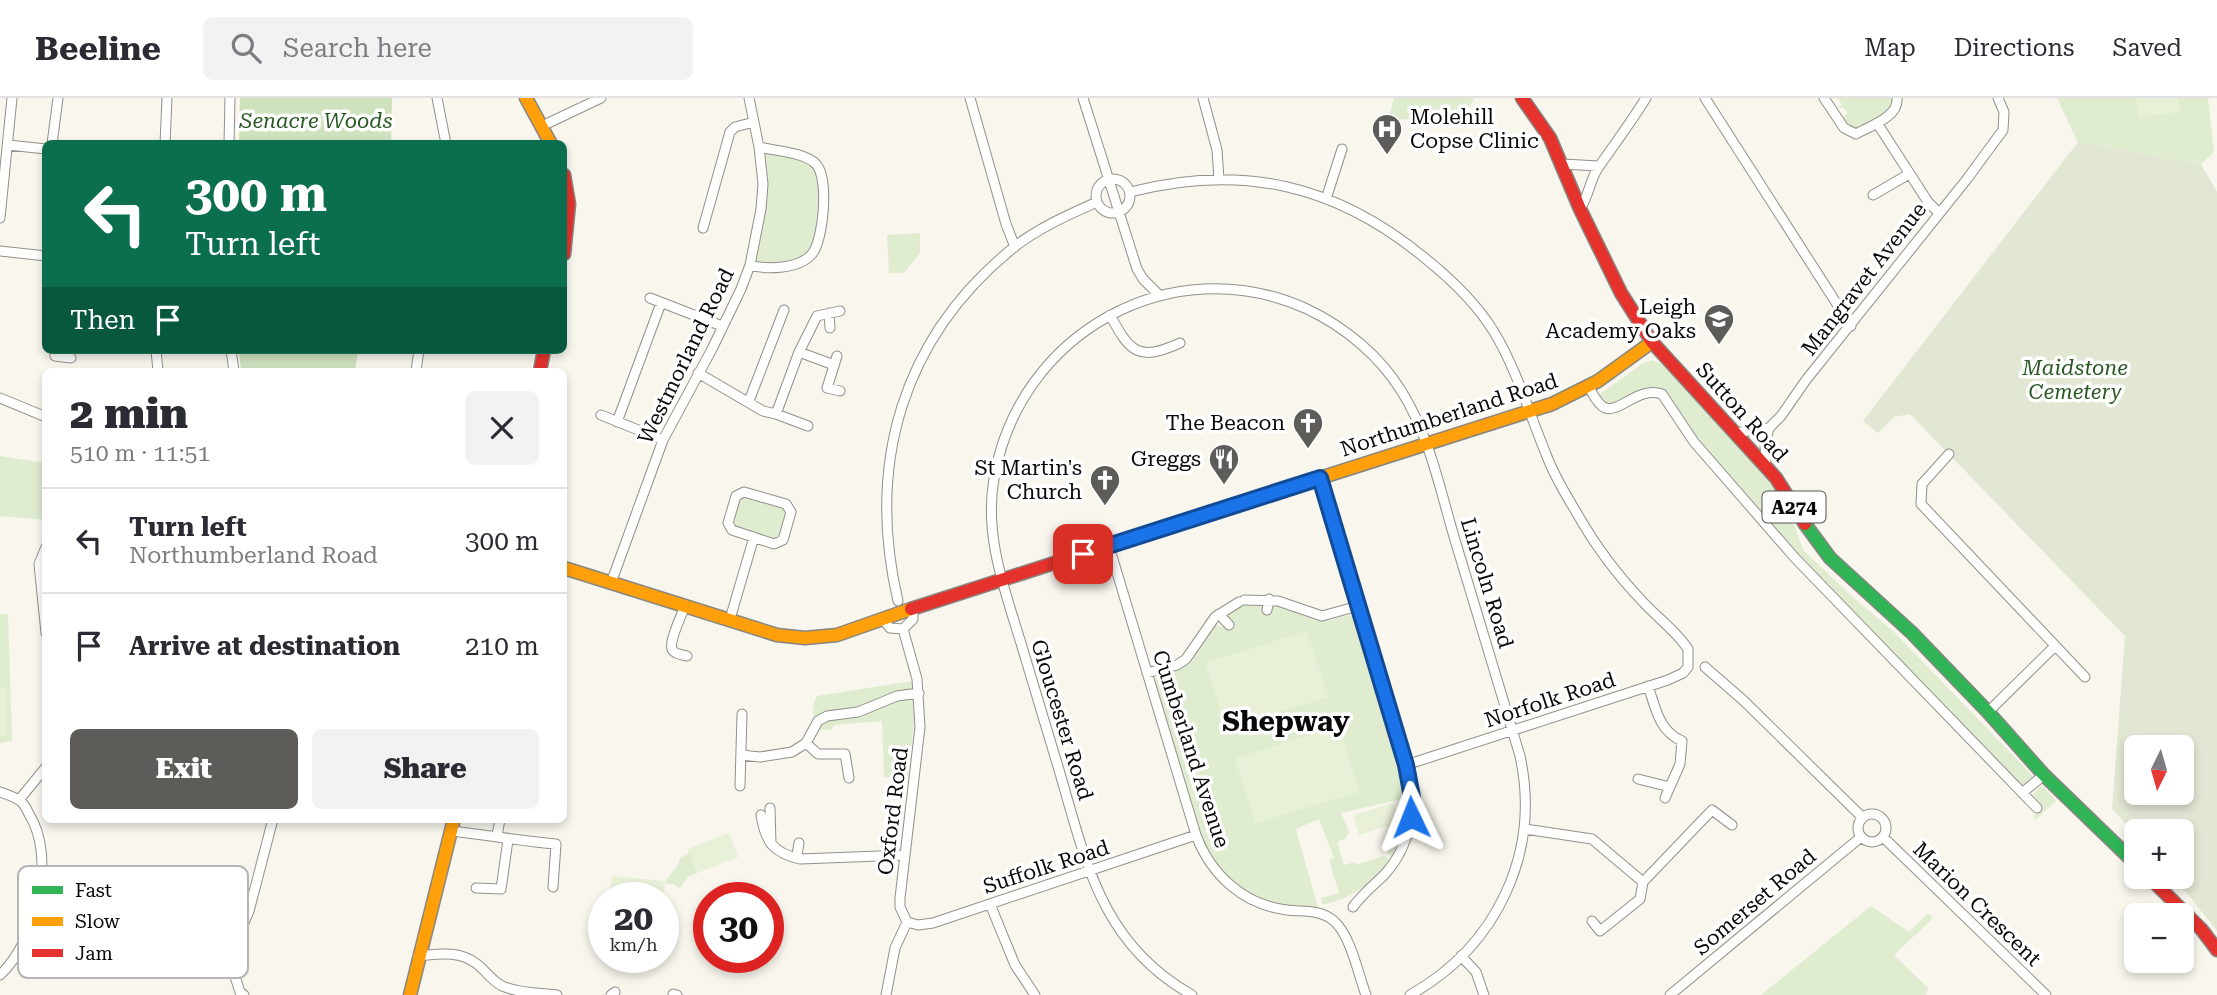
<!DOCTYPE html>
<meta charset="utf-8">
<style>
:root{--surface:#fff;--page:#f2f2f3;--text:#2b2b33;--muted:#7c7c81;--line:#e1e1e2;--accent:#5d5c59}
body{margin:0;font-family:"Roboto Serif",serif;background:var(--page);color:var(--text);height:100vh;display:flex;flex-direction:column;font-size:26px;white-space:nowrap}
*{box-sizing:border-box;margin:0}
p{font-size:23px;color:var(--muted)}
.icon{flex:none;width:38px;height:38px;fill:none;stroke:currentColor;stroke-width:2;stroke-linecap:round;stroke-linejoin:round}
.map{position:relative;flex:1;overflow:hidden}
.drawer{position:absolute;left:42px;top:270px;width:525px;height:455px;display:flex;flex-direction:column;background:var(--surface);border-radius:10px;box-shadow:0 4px 10px #0003}
.drawer>*{flex:none}
.top-card{position:absolute;left:42px;top:42px;width:525px;height:214px;border-radius:10px;box-shadow:0 4px 10px #0003;background:#0b6e4f;color:#fff;overflow:hidden}
.needle{width:46px;rotate:185deg}
.fabs{position:absolute;left:2124px;top:637px;display:grid;gap:14px}
.fabs a{display:grid;place-items:center;width:70px;height:70px;border-radius:10px;background:var(--surface);box-shadow:0 4px 10px #0003;font-size:35px}
.speed{position:absolute;left:588px;top:784px;display:flex;gap:14px;font-size:35px;font-weight:700;text-align:center}
.speed>*{display:grid;place-content:center;width:91px;height:91px;border-radius:50%;background:var(--surface);box-shadow:0 4px 10px #0003;line-height:1}
.speed small{font-size:18px;font-weight:400}
.speed .limit{border:10px solid #d22;background:#fff;color:#111}
.pin{position:absolute;display:grid;place-items:center;width:60px;height:60px;color:#fff;margin:-30px;border-radius:14px;box-shadow:0 4px 10px #0006}
.me{position:absolute;width:77px;margin:-38px;rotate:358deg;stroke-linejoin:round;filter:drop-shadow(0 0 5px #0008)}
.turn{display:flex;align-items:center;gap:24px;height:147px;padding:0 28px;font-size:32px}
.turn .icon{width:91px;height:91px;stroke-width:2.5}
.turn b{display:block;font-size:49px;line-height:60px}
.then{display:flex;align-items:center;height:66px;padding:0 28px;background:#0003;gap:14px;font-size:26px}
.round{display:grid;place-items:center;flex:none;width:74px;height:74px;border-radius:10px;background:var(--page)}
.headline{display:flex;align-items:center;justify-content:space-between;height:119px;padding:0 28px}
h1{font-size:42px;font-weight:800;line-height:52px}
.primary-button{display:flex;gap:14px;margin-top:auto;padding:14px 28px}
.primary-button a{flex:1;height:80px;border-radius:10px;background:var(--accent);color:#fff;font-size:28px;font-weight:800;line-height:80px;text-align:center}
.primary-button a+a{background:var(--page);color:var(--text)}
ul{padding:0;list-style:none}
li{display:flex;align-items:center;gap:21px;height:105px;padding:0 28px;border-top:2px solid var(--line)}
li div{flex:1}
li b{display:block;font-size:26px}
li em{font-style:normal}
header{display:flex;align-items:center;gap:42px;box-sizing:border-box;height:98px;padding:0 35px;background:var(--surface);border-bottom:2px solid var(--line)}
header strong{font-size:33px}
nav{display:flex;gap:38px;margin-inline-start:auto;font-size:24px}
.search{width:490px;height:63px;background:var(--page);display:flex;align-items:center;gap:18px;box-sizing:border-box;padding:0 24px;border-radius:10px;color:var(--muted);font-size:26px}
.map>svg:first-child{display:block}
.green{fill:#dfeccf}
.forest{fill:#cfe2be}
.cemetery{fill:#e1e7d3;fill-rule:evenodd}
.pitch{fill:#e9f0d8}
.lines{fill:none;stroke-linecap:round;stroke-linejoin:round}
.street-casing{stroke:#91908c;stroke-width:11}
.fast-casing{stroke:#878682;stroke-width:15}
.slow-casing{stroke:#878682;stroke-width:15}
.jam-casing{stroke:#878682;stroke-width:15}
.street{stroke:#fefefc;stroke-width:9}
.fast{stroke:#30b455;stroke-width:12}
.slow{stroke:#ff9f0a;stroke-width:12}
.jam{stroke:#e5322d;stroke-width:12}
.route-casing{stroke:#114b97;stroke-width:18}
.route{stroke:#1a73e8;stroke-width:12}
.labels{text-anchor:middle;stroke-width:7;stroke-linejoin:round;paint-order:stroke}
.shield{fill:#fff;stroke:#535353;stroke-width:2}
.shield-label{font-size:19px;font-weight:bold;fill:#090909}
.poi-label{font-size:21px;fill:#090909;stroke:#fff;text-anchor:end}
.park-label{font-size:21px;font-style:italic;fill:#295922;stroke:#fff}
.street-label{font-size:21px;fill:#090909;stroke:#fff}
.district-label{font-size:28px;font-weight:bold;fill:#090909;stroke:#fff}
.key{fill:#fff;stroke:#b5b5b5;stroke-width:2}
.key-label{font-size:19px;fill:#090909}
</style>
<header>
<strong>Beeline</strong>
<div class="search"><svg class="icon" aria-label="search" viewBox="0 0 24 24"><circle cx="10" cy="10" r="6"/><path d="M15 15l6 6"/></svg>Search here</div>
<nav><a>Map</a><a>Directions</a><a>Saved</a></nav>
</header>
<div class="map">
<svg width="2217" height="897" viewBox="0 0 2217 897">
<rect width="100%" height="100%" fill="#f8f6ed"/>
<path class="green" d="M1394,0H1475L1462,19L1388,22Z
M1838,0H1895L1893,11L1858,32L1847,28L1841,20L1848,15L1843,9L1836,11L1842,7Z
M2057,0H2208L2214,54L2201,66L2078,44Z
M759,49L798,58L822,75L820,127L811,156L791,167H750L761,111Z
M920,135V155L904,175H889L887,137Z
M1652,262L1661,266L1728,336L1772,386L1793,424L1803,452L1857,503L1891,531L2036,681L2025,689L2020,688L1795,457L1707,354L1668,296L1655,290L1642,291L1615,309H1609L1600,302V296L1642,266Z
M0,358L45,365V422L0,418Z
M744,398L784,410L787,413L780,439L775,442L732,427L739,400Z
M1257,505L1262,507L1265,515H1271L1273,509L1278,507C1293,512 1308,522 1323,523C1335,523 1345,514 1357,519L1407,684C1412,712 1404,734 1393,759L1387,755C1399,741 1403,718 1402,701L1341,715L1349,734L1346,740L1337,744L1344,767L1355,764L1356,767L1384,758L1390,762C1374,786 1351,800 1323,807L1321,800L1339,795L1329,762L1334,760L1319,721L1296,731L1318,810C1263,809 1228,794 1203,742L1154,583L1157,578L1191,565L1215,527L1225,530L1229,526L1227,519L1228,515L1244,507Z
M8,516L12,643L0,645V517Z
M913,583L915,615L908,678L884,679L882,623L834,627L831,632H817L813,627L814,604L817,598Z
M2042,687L2056,703L2034,723L2035,715L2040,710L2035,705L2034,695Z
M688,751L697,775L688,779L680,790L673,786H665C668,776 678,772 680,760L688,756Z
M1871,808L1909,834L1928,815L1933,820L1894,857L1928,890L1926,897H1761Z"/>
<path class="forest" d="M240,0H392L391,45H239Z
M239,252H358L355,273H241Z"/>
<path class="cemetery" d="M2078,44L2201,66L2217,94V833L2174,779H2182V733H2137V737L2112,711L2125,538L1910,316L1894,319L1878,335L1863,323ZM2137,649H2182V695H2137Z"/>
<path class="pitch" d="M2136,0H2178L2180,14L2138,19Z
M1307,533L1329,599L1226,630L1205,565Z
M0,590H6L7,638H0Z
M1340,628L1359,694L1255,725L1235,660Z
M1393,705L1396,712L1398,725L1359,737L1353,717Z
M729,735L738,759L697,775L688,751Z
M612,778L665,783L663,801L609,800Z"/>
<g class="lines">
<g class="street-casing">
<path id="street" d="M437,0L446,46
M970,0L1006,126L1015,149
M1083,0L1137,171L1143,181L1159,197
M1203,0L1217,52L1219,81
M1705,0L1851,228
M1824,0L1844,30L1856,36C1870,28 1899,19 1897,0
M1877,25L1928,104L1939,115
M542,28L601,0
M52,46L58,0
M165,46L167,0
M229,46L230,0
M8,47L46,51
M1562,66L1599,68
M1096 98a17 17 0 1 1 34 0a17 17 0 1 1-34 0Z
M1130,94C1243,65 1337,87 1426,161C1452,182 1477,206 1494,234C1517,272 1529,315 1546,356C1553,375 1564,394 1575,412C1594,446 1617,477 1644,505C1658,520 1677,534 1688,551V569L1683,575L1668,582L1406,667
M1873,97L1909,76
M1326,101L1342,51
M1580,111C1589,98 1589,84 1598,70C1614,47 1631,24 1646,0
M0,120L12,0
M703,130L730,34L735,29L754,24
M0,153L46,158
M750,167C767,172 799,171 812,156C824,141 829,80 816,66C804,54 775,53 759,49
M650,200L722,228
M829,215L830,230
M1110,217C1130,254 1138,264 1180,245
M56,252L55,258L71,260
M156,252L158,273
M231,252L234,273
M799,254L834,267
M837,258L827,290L840,293
M416,273L419,252
M698,275L763,313L776,316L808,328
M1589,289C1592,295 1597,304 1602,308C1616,320 1637,287 1662,296L1694,344L1795,460L2037,710
M0,300L46,319
M749,303L784,212
M776,316L799,254L817,218L840,213
M601,317L663,342
M617,324L661,205
M1734,335L1769,330L1781,318L1806,282L1967,81L2003,32L2004,14L1998,0
M1949,356L1922,386L1921,406L2085,579
M1766,369L1765,346L1769,330
M1320,380L1406,667C1417,706 1412,747 1384,777C1373,788 1362,796 1353,809
M744,394L786,406L791,414L783,442L774,446L732,432L728,425L736,398Z
M1109,448L1196,737C1211,777 1244,807 1287,812C1303,814 1321,811 1334,823C1351,838 1358,876 1366,897
M46,449L39,466L46,535
M611,485L663,342L712,251L741,191L750,167L761,111L763,86L759,49L749,0
M1244,502L1278,503L1322,518L1358,508
M898,503C866,366 902,240 1013,150C1038,130 1068,117 1097,104
M685,508C682,516 669,543 672,551C674,556 683,557 687,558
M1267,512L1269,501
M1219,516L1229,527
M882,520L890,530L903,531L913,521V510
M730,521L754,439
M1705,569L1744,603L1863,720
M1147,575L1177,567L1186,561L1215,519L1239,504
M1648,588C1656,611 1659,633 1682,643L1680,666L1665,700
M1988,614L2055,548
M806,645L818,656H845L849,680
M741,657L760,659L792,654L806,645L818,623L827,618L858,614L897,598L919,595
M1638,681L1670,689
M740,688L742,616
M0,694C6,696 15,699 20,703C24,705 27,712 29,716C57,760 36,843 0,877
M2022,695L2044,677
M19,702L46,669
M770,710L771,746
M1858 730a14 14 0 1 1 28 0a14 14 0 1 1-28 0Z
M761,717C765,743 773,755 800,761
M1525,731L1592,741L1643,784L1640,801L1600,833L1592,823
M452,733C487,737 521,743 556,746L553,789
M497,738L500,721
M1883,739L2046,897
M799,745L797,757L800,761L905,757
M1643,784L1712,712L1732,727
M476,790L501,791L508,742
M990,806L1015,867L1035,897
M907,824L918,827L933,825L1196,737
M418,858C439,856 459,852 477,866C486,873 491,882 502,888C518,895 540,895 557,897
M1461,858L1476,874L1484,897
M673,896L677,897
M244,897L240,894L229,860L249,813L273,721
M611,897L615,894
M886,897L895,850L907,824L900,809V800L920,629L917,581L903,531
M1192,897C1101,846 1086,764 1059,672C1046,629 1033,586 1020,542C1004,490 984,436 994,381C1018,236 1171,149 1307,211C1345,229 1380,258 1402,294C1430,339 1440,392 1455,442C1477,514 1499,586 1520,658C1541,755 1497,848 1410,897
M1670,897L1861,739"/>
</g>
<g class="fast-casing">
<path id="fast" d="M1805,426L1830,460L1912,535L1988,614L2044,677L2137,767"/>
</g>
<g class="slow-casing">
<path id="slow" d="M526,0L551,46
M1216,413L1552,306L1598,283L1652,244
M564,470L777,537L805,540L837,537L911,511
M410,897L454,721"/>
</g>
<g class="jam-casing">
<path id="jam" d="M1522,0L1550,40L1580,111L1621,195L1652,244L1776,380L1805,426
M564,77L569,106L564,156
M540,273L544,252
M911,511L1216,413
M2149,779L2202,832L2217,852"/>
</g>
<use href="#street" class="street"/>
<use href="#fast" class="fast"/>
<use href="#slow" class="slow"/>
<use href="#jam" class="jam"/>
</g>
<g class="lines">
<g class="route-casing">
<path id="route" d="M1083,456L1320,380L1406,667L1412,699L1411,719"/>
</g>
<use href="#route" class="route"/>
</g>
<defs>
<g id="hospital-pin" transform="scale(1.575)"><path d="M0 17L-7.5 6A9.5 9.5 0 1 1 7.5 6Z" fill="#5d5c59" stroke="#fff"/><path d="M-5-5h3v3.5h4V-5h3V5h-3V1.5h-4V5h-3Z" fill="#fff"/></g>
<g id="school-pin" transform="scale(1.575)"><path d="M0 17L-7.5 6A9.5 9.5 0 1 1 7.5 6Z" fill="#5d5c59" stroke="#fff"/><path d="M0-5L7-2L0 1L-7-2ZM-4 1L0 2.5L4 1V4Q0 6-4 4Z" fill="#fff"/></g>
<g id="church-pin" transform="scale(1.575)"><path d="M0 17L-7.5 6A9.5 9.5 0 1 1 7.5 6Z" fill="#5d5c59" stroke="#fff"/><path d="M-1.2-6h2.4v3.5h3.3v2.4h-3.3V6h-2.4V-.1h-3.3v-2.4h3.3Z" fill="#fff"/></g>
<g id="restaurant-pin" transform="scale(1.575)"><path d="M0 17L-7.5 6A9.5 9.5 0 1 1 7.5 6Z" fill="#5d5c59" stroke="#fff"/><path d="M-5-6h1v4h1v-4h1v4h1v-4h1v5L-1.5 .5V6h-2V.5L-5-1ZM5-6V6H3V1.5H1.5Q1.5-4 5-6Z" fill="#fff"/></g>
</defs>
<g fill-rule="evenodd">
<use href="#hospital-pin" x="1387" y="31"/>
<use href="#school-pin" x="1719" y="221"/>
<use href="#church-pin" x="1308" y="325"/>
<use href="#restaurant-pin" x="1224" y="361"/>
<use href="#church-pin" x="1105" y="382"/>
</g>
<g class="labels">
<rect class="shield" x="1762.5" y="393.5" width="63" height="31" rx="5"/>
<g class="shield-label">
<text x="1794" y="416">A274</text>
</g>
<g class="poi-label">
<text x="1410" y="26" text-anchor="start">Molehill<tspan x="1410" dy="24">Copse Clinic</tspan></text>
<text x="1696" y="216">Leigh<tspan x="1696" dy="24">Academy Oaks</tspan></text>
<text x="1285" y="332">The Beacon</text>
<text x="1201" y="368">Greggs</text>
<text x="1082" y="377">St Martin's<tspan x="1082" dy="24">Church</tspan></text>
</g>
<g class="park-label">
<text x="316" y="30">Senacre Woods</text>
<text x="2075" y="277">Maidstone<tspan x="2075" dy="24">Cemetery</tspan></text>
</g>
<g class="street-label">
<text transform="translate(1864 181) rotate(-52)" y="7">Mangravet Avenue</text>
<text transform="translate(686 258) rotate(-64)" y="7">Westmorland Road</text>
<text transform="translate(1742 314) rotate(48)" y="7">Sutton Road</text>
<text transform="translate(1449 317) rotate(-18)" y="7">Northumberland Road</text>
<text transform="translate(1487 485) rotate(73)" y="7">Lincoln Road</text>
<text transform="translate(1550 602) rotate(-18)" y="7">Norfolk Road</text>
<text transform="translate(1062 622) rotate(73)" y="7">Gloucester Road</text>
<text transform="translate(1191 651) rotate(72)" y="7">Cumberland Avenue</text>
<text transform="translate(893 713) rotate(-83)" y="7">Oxford Road</text>
<text transform="translate(1046 769) rotate(-18)" y="7">Suffolk Road</text>
<text transform="translate(1755 804) rotate(-40)" y="7">Somerset Road</text>
<text transform="translate(1977 806) rotate(44)" y="7">Marion Crescent</text>
</g>
<g class="district-label">
<text x="1286" y="633">Shepway</text>
</g>
</g>
<rect x="18" y="768" width="230" height="112" rx="10" class="key"/>
<rect x="32" y="788" width="31" height="8" fill="#30b455"/>
<rect x="32" y="819" width="31" height="9" fill="#ff9f0a"/>
<rect x="32" y="851" width="31" height="8" fill="#e5322d"/>
<g class="key-label">
<text x="75" y="799">Fast</text>
<text x="75" y="830">Slow</text>
<text x="75" y="862">Jam</text>
</g>
</svg>
<div class="fabs">
<a><svg class="needle" viewBox="-14 -14 28 28"><path d="M0-13l5 13h-10z" fill="#e53935"/><path d="M0 13l5-13h-10z" fill="#7c7c81"/></svg></a>
<a>+</a>
<a>−</a>
</div>
<div class="speed"><div>20<small>km/h</small></div><div class="limit">30</div></div>
<div class="pin" style="left:1083px;top:456px;background:#d93025"><svg class="icon" aria-label="arrive" viewBox="0 0 24 24"><path d="M6 21V4h12l-3 4 3 4H6"/></svg></div>
<svg class="me" style="left:1411px;top:719px" viewBox="-20 -20 40 40"><path d="M0-17L14 15 0 8-14 15z" fill="#1a73e8" stroke="#fff" stroke-width="4"/></svg>
<div class="top-card">
<div class="turn"><svg class="icon" aria-label="left" viewBox="0 0 24 24"><path d="M17 20v-9H6M10 6l-5 5 5 5"/></svg><div><b>300 m</b>Turn left</div></div>
<div class="then">Then<svg class="icon" aria-label="arrive" viewBox="0 0 24 24"><path d="M6 21V4h12l-3 4 3 4H6"/></svg></div>
</div>
<section class="drawer">
<div class="headline"><div><h1>2 min</h1><p>510 m · 11:51</p></div><a class="round"><svg class="icon" aria-label="close" viewBox="0 0 24 24"><path d="M6 6l12 12M18 6L6 18"/></svg></a></div>
<ul>
<li><svg class="icon" aria-label="left" viewBox="0 0 24 24"><path d="M17 20v-9H6M10 6l-5 5 5 5"/></svg><div><b>Turn left</b><p>Northumberland Road</p></div><em>300 m</em></li>
<li><svg class="icon" aria-label="arrive" viewBox="0 0 24 24"><path d="M6 21V4h12l-3 4 3 4H6"/></svg><div><b>Arrive at destination</b></div><em>210 m</em></li>
</ul>
<div class="primary-button"><a>Exit</a><a>Share</a></div>
</section>
</div>
